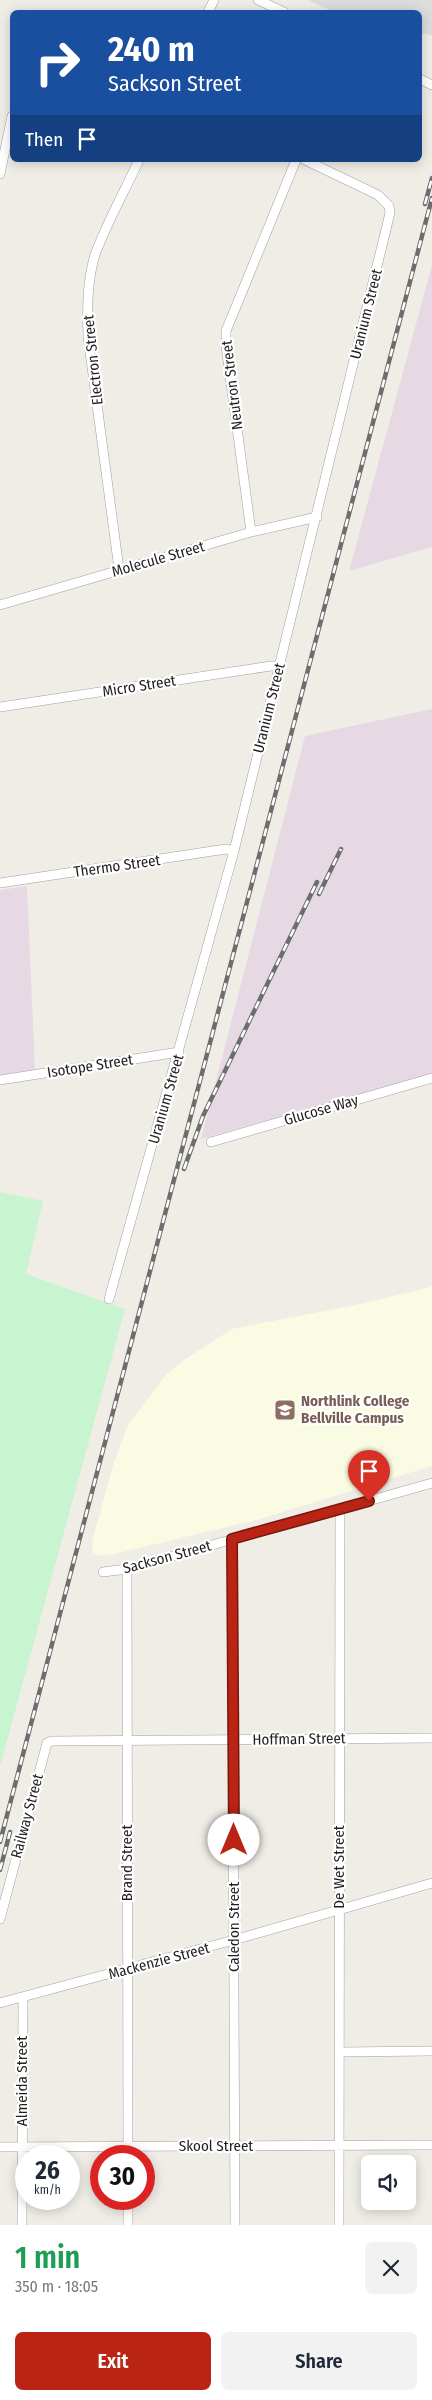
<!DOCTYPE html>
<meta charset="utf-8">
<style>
:root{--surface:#fff;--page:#f2f2f3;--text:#1f2937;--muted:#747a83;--accent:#b92415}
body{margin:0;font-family:"Fira Sans Condensed",sans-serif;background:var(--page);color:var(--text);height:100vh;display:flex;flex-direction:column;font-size:19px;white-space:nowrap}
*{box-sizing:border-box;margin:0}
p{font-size:16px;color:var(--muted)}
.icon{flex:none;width:28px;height:28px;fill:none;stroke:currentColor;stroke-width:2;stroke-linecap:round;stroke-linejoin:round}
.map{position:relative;height:2225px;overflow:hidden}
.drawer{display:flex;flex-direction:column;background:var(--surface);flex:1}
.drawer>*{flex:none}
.guide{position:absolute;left:10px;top:10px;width:412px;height:152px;border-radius:8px;box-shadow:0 2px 12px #0003;background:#1a4fa0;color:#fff;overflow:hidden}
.fabs{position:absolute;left:361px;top:2155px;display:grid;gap:10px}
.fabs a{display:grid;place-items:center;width:55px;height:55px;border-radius:8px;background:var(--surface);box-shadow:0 2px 12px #0003;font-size:25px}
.speed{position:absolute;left:15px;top:2145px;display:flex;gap:10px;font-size:25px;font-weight:700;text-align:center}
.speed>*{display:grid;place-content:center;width:65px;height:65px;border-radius:50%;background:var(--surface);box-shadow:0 2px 12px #0003;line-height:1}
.speed small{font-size:12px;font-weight:400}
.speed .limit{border:8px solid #d22;background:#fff;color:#111}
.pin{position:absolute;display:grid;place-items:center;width:42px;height:42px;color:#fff;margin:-51px -21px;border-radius:50% 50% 50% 0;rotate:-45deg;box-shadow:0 0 5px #0007}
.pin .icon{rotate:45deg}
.me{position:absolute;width:55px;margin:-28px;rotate:0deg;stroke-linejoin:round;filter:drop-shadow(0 0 4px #0008)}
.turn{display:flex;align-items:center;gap:18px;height:105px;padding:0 15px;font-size:22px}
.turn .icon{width:65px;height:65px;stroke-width:2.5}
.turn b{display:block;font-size:35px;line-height:42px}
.then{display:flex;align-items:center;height:48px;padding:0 15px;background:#0003;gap:10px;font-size:19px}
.round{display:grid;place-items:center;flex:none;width:52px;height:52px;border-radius:8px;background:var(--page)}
.overview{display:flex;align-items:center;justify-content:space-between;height:85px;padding:0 15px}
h1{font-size:30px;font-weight:600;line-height:38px;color:#1e9e55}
.button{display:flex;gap:10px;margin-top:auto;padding:10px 15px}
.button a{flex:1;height:58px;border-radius:8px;background:var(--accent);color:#fff;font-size:20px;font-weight:600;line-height:58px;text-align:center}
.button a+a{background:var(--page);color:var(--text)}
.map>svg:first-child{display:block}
.residential{fill:#dddcdc}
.industrial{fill:#e7d9e3}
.education{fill:#f9fce2}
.park{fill:#c8f4d0}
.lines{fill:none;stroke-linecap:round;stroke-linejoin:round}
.minor-casing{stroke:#a0a0a0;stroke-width:10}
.minor{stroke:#fff;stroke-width:9}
.rail-casing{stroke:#6d6d6d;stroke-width:4.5}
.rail{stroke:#fff;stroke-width:2.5;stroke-dasharray:8;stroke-linecap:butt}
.route-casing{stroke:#78170e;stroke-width:12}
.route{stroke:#b92415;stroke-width:9}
.labels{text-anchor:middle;stroke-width:4.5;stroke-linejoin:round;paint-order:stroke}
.street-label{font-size:15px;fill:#1f1f1f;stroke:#fff}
.education-label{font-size:15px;font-weight:bold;fill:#785e54;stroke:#fff;text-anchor:start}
</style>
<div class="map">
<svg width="432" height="2225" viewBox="0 0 432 2225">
<rect width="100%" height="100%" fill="#efede6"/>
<path class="residential" d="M308,0H432V35L420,33V12H334Z"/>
<path class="industrial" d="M432,265V547L349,571Z
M432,709V1074L201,1139L305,736Z
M27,886L35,1071L0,1076V890Z"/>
<path class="education" d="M432,1285V1466L260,1519L114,1554L99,1556L94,1553L92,1547L93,1538L114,1462L128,1425L166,1375L184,1360L232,1329L364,1303L424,1289Z"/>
<path class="park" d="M0,1192L43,1201L26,1274L125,1309L0,1766Z"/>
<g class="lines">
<g class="minor-casing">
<path id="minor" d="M258,0L284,12
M208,12L214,0
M420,79L432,85
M0,174L12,116
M251,532L226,346V331L296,160
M119,569L88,337C87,309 87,278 96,252C108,221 125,190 139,160
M0,605L251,532L317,517
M0,707L271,666H279
M0,883L226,849L234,851
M0,1080L179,1052
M211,1142L432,1078
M109,1299L234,851L390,213L389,206L378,195L305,160
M232,1539L235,2225
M127,1569L128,2156
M103,1572L127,1569L432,1483
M0,1919L47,1743L52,1741L432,1738
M0,2003L234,1940L432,1883
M340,2052L432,2051
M0,2147L432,2145
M128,2199V2225
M22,2225L23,1997
M339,2225L340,1509"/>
</g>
<use href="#minor" class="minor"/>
<g class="rail-casing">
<path id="rail" d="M425,204L432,178
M319,894L341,849
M184,1169L203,1116L317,882
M0,1842L432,198
M0,1870L10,1832"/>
</g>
<use href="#rail" class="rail"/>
</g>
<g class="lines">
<g class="route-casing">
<path id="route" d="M234,1840L232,1539L369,1501"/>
</g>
<use href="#route" class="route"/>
</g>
<defs>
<g id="university-square" transform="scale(1.125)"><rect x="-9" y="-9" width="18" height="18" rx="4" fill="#8d6e63" stroke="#fff"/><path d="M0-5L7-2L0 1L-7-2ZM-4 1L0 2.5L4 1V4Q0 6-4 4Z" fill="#fff"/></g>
</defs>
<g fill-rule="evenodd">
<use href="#university-square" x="285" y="1410"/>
</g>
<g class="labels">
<g class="street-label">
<text transform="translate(366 314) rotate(-76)" y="5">Uranium Street</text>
<text transform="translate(93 360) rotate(-96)" y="5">Electron Street</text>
<text transform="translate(232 385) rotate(-97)" y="5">Neutron Street</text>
<text transform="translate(158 559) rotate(-16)" y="5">Molecule Street</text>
<text transform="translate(139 686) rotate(-9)" y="5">Micro Street</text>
<text transform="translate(269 708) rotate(-76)" y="5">Uranium Street</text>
<text transform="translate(117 866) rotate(-8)" y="5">Thermo Street</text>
<text transform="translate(90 1066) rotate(-9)" y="5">Isotope Street</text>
<text transform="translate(166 1099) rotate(-74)" y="5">Uranium Street</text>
<text transform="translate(321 1110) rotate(-16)" y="5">Glucose Way</text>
<text transform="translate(167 1557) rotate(-15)" y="5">Sackson Street</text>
<text transform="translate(299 1739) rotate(-1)" y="5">Hoffman Street</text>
<text transform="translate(27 1816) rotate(-75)" y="5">Railway Street</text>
<text transform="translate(127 1863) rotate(-90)" y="5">Brand Street</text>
<text transform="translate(339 1867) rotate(-90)" y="5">De Wet Street</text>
<text transform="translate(234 1927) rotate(-90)" y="5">Caledon Street</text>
<text transform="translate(159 1961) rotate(-15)" y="5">Mackenzie Street</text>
<text transform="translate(22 2081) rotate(-90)" y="5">Almeida Street</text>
<text x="216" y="2151">Skool Street</text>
</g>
<g class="education-label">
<text x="301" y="1406">Northlink College<tspan x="301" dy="17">Bellville Campus</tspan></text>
</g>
</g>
</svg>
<div class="fabs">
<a><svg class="icon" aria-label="sound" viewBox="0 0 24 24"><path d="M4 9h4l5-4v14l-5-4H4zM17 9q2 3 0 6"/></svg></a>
</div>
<div class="speed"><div>26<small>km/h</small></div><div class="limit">30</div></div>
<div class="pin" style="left:369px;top:1501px;background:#d93025"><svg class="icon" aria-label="arrive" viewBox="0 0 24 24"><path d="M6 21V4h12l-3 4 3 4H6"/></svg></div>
<svg class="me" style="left:234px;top:1840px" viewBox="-20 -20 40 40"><circle r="19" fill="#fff"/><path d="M0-13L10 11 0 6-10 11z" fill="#b92415"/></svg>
<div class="guide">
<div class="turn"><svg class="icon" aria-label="right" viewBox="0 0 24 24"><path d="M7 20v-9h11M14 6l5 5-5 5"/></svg><div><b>240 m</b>Sackson Street</div></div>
<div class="then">Then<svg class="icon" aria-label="arrive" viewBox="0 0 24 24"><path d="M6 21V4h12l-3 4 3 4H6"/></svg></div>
</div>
</div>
<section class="drawer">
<div class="overview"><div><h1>1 min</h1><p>350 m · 18:05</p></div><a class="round"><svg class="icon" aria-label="close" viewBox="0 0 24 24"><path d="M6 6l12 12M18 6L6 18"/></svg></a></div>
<div class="button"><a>Exit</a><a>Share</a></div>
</section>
